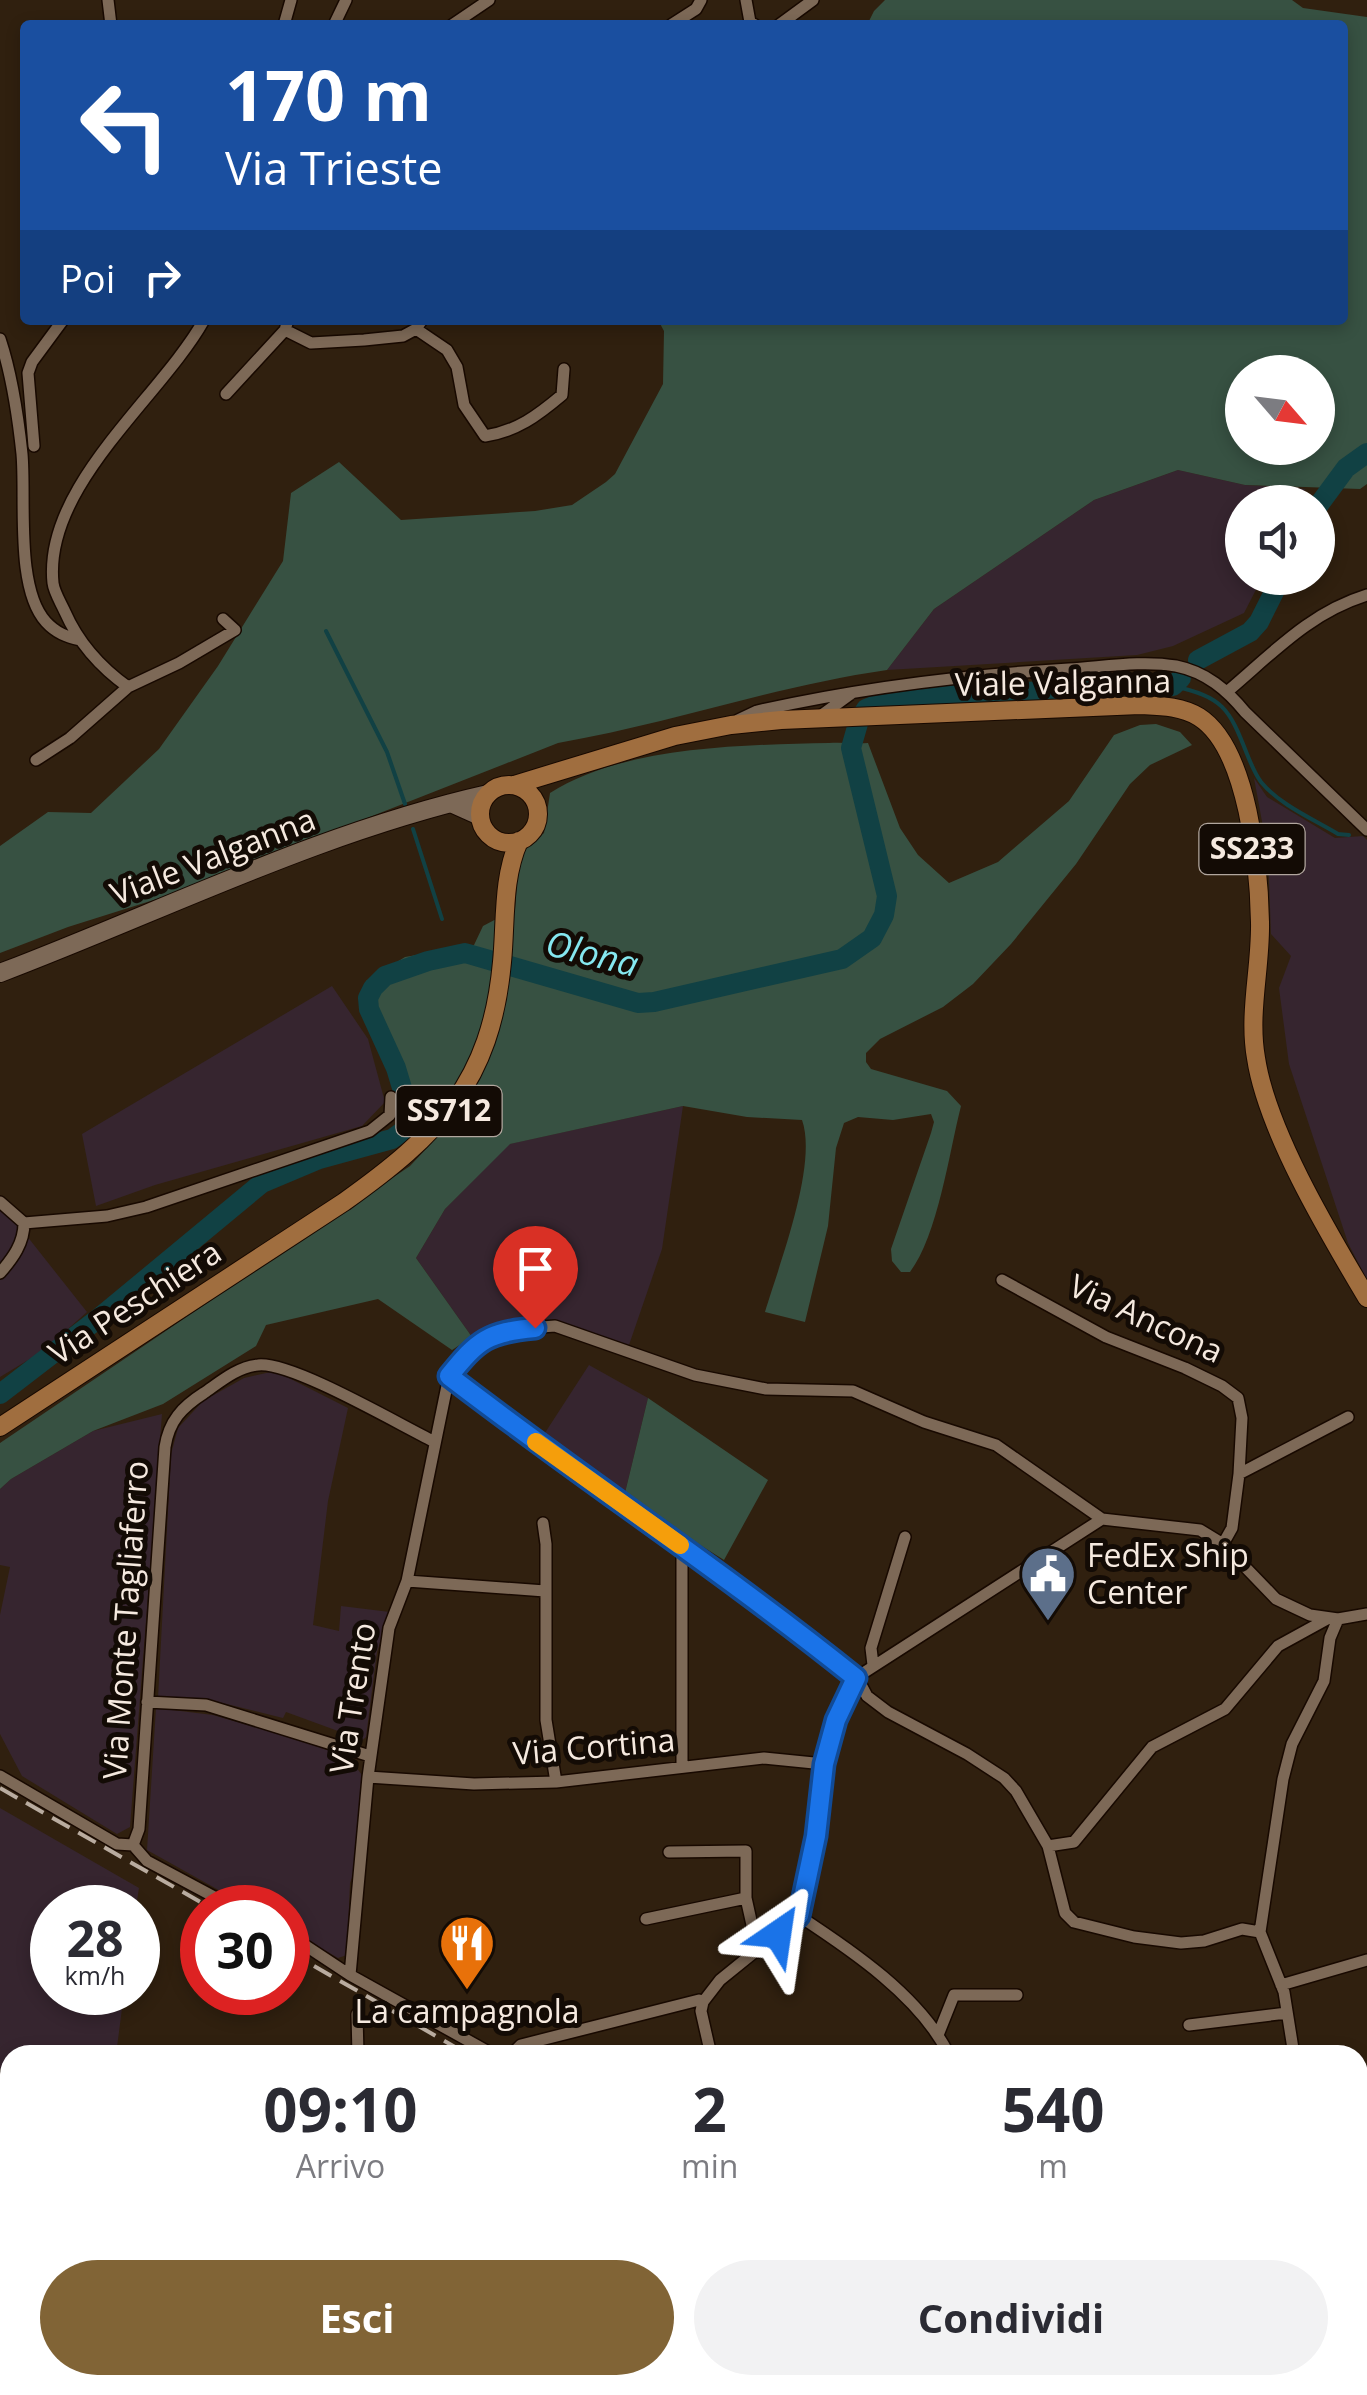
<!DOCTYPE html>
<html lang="it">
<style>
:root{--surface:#fff;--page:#f2f2f3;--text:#2b2b33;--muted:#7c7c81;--accent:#816436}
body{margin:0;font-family:"Open Sans",sans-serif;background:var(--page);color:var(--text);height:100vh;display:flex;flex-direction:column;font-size:38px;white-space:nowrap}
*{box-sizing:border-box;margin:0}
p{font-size:32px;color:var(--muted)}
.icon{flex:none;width:55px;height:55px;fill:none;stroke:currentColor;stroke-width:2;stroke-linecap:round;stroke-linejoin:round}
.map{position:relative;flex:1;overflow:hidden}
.panel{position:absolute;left:0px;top:2045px;width:1368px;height:350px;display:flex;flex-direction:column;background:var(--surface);border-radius:30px 30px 0 0;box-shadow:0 5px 15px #0003}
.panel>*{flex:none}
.guide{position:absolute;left:20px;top:20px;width:1328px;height:305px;border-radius:10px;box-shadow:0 5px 15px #0003;background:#1a4fa0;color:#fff;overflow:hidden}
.needle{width:65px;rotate:118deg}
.controls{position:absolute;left:1225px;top:355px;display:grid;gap:20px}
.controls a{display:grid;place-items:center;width:110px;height:110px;border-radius:50%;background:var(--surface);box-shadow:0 5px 15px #0003;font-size:50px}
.speed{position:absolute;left:30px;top:1885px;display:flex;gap:20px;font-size:50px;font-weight:700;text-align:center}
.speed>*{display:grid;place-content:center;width:130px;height:130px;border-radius:50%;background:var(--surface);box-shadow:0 5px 15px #0003;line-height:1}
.speed small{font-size:25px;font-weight:400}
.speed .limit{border:15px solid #d22;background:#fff;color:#111}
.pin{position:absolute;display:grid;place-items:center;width:85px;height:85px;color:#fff;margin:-102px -42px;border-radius:50% 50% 50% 0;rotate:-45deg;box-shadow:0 0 10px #0007}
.pin .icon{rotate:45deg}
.me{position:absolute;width:110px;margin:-55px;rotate:32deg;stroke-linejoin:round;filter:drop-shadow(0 0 8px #0008)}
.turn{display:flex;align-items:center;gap:35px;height:210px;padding:0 40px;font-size:45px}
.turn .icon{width:130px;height:130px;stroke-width:2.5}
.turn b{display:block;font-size:70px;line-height:85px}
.then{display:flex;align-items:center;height:95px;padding:0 40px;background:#0003;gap:20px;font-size:38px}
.eta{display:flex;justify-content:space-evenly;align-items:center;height:170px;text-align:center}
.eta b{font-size:60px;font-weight:700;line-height:70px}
.primary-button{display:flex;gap:20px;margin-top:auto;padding:20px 40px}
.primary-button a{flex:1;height:115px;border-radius:60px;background:var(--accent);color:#fff;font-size:40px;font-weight:700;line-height:115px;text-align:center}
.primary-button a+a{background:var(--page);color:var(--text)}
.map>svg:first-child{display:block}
.industrial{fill:#36252f}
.green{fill:#375142;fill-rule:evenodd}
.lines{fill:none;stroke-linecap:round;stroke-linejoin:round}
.stream{stroke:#114144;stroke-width:4}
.river{stroke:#114144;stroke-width:20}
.minor-casing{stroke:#180900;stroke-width:14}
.secondary-casing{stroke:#180900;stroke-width:20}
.primary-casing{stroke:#180900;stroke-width:20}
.minor{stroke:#7d6957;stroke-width:11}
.secondary{stroke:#7d6957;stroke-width:18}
.primary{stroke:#a06e3f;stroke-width:18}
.rail{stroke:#b9aca0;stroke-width:4;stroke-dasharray:20 10;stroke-linecap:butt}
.route-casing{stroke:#114b97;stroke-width:25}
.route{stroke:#1a73e8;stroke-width:18}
.slow{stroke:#f59e0b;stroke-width:18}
.labels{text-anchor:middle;stroke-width:10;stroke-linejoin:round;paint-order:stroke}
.shield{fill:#130b05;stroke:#b1a69e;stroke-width:2.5}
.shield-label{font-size:30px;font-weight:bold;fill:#f5e9df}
.street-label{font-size:32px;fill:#f5e9df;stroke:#130b05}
.poi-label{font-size:32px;fill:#f5e9df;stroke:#130b05;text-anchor:start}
.water-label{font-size:35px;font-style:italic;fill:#85e7ef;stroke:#130b05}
</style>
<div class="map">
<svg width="1367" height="2395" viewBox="0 0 1367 2395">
<rect width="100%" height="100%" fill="#30200f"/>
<path class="industrial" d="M1178,470L1245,485L1305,489L1299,502H1242V578H1262L1244,613L1173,646L1137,655L887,670L934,609L1094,500Z
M1254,778L1267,797L1335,838L1363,836L1367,840V1280L1348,1243L1289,1064L1279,988L1291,956L1271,934L1268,854Z
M332,986L368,1039L385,1102L362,1126L155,1185L96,1206L82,1134Z
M683,1106L662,1249L629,1345L556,1321L518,1320L472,1337L416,1258L445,1209L509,1144Z
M0,1202L87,1312L43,1351L0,1377Z
M589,1365L648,1398L624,1497L541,1439Z
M275,1371L348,1408L328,1501L313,1625L339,1631L341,1606L390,1612L377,1652L366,1737L357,1745L338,1737V1731L286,1712L283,1718L206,1699L158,1698L171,1454L178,1428L203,1401L244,1378Z
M162,1414L130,1827L117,1834L22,1776L0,1734V1615L10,1567L0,1565V1489L11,1479L93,1431Z
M156,1708L213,1715L297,1739L349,1758L362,1775L357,1864L350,1883L347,1955L338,1958L288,1929V1908L249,1907L147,1850Z
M0,1808L139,1888L136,1907L52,1908V1992L124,1993L116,2055H10V2072L0,2069Z"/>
<path class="green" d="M885,0H1292L1303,8L1367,17V484L1360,489L1245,485L1178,470L1094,500L934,609L887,670C775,686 669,724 558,743L179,892L68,927L0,953V846L48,812L91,813L159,749L218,666L283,561L291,493L339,462L401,520L535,511L572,505L606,482L615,474L663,384L664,331L658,320H1342V25H867L874,11ZM1242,372H1318V448H1242Z
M1156,724L1180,732L1192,745L1150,765L1130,784L1076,864L1011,944L973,984L943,1007L880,1039L866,1053V1062L871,1069L947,1091L961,1106C949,1153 938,1235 910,1272H901L892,1261L891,1249L931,1133L934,1122L931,1114L893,1120L858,1117L844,1123L836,1148L828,1226L805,1322L765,1312C779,1265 818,1165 802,1120L747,1117L683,1106L510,1144L445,1209L416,1258L472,1337L452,1350L378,1299L266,1325L256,1346L163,1404L93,1431L11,1479L0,1489V1443L410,1166L458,1115L483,1070L434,1098L396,1104L390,1075L369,1022L366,981L405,957L474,945L483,926L515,909L519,855L544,833L550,793C623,746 744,745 829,743C842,742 855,744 868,743L900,828L918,855L949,883L998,862L1069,801L1114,735L1140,725Z
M648,1398L768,1480L724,1560L624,1497Z
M1201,2385H1335L1337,2395H1192L1202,2388Z"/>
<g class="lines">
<path class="stream" d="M326,631L387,752L405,804
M1173,686C1223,697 1229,708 1247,754C1251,764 1255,774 1261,782C1280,805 1313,819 1338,834L1349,835
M413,829L442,919"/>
<path class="river" d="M1318,506L1346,468L1367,453
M1198,660L1250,632L1259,622L1281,578
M0,1394L99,1318L262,1183L319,1159L392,1139L403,1131L409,1119L408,1108L396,1068L369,1009L368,998L373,988L385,976L428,961L465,953L638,1003L654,1002L842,959L872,938L884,915L887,896L851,748L859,720L866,709L895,697L1173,686L1181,678"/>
<g class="minor-casing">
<path id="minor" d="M108,0L111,25
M746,0L750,22L755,25
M284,25L291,0
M334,25L346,0
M452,25L489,0
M671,25L696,9L701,0
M779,25L813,0
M204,320C161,397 43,486 53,583C54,592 61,603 65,612C79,644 100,667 128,687L179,663L235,630L223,619
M416,329L447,350L457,367L464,405L485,436C517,431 537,416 562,395L564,369
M285,330L311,343L364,340L403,336L416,329L422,320
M0,339C12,375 18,416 22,454C26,499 15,588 46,622C56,633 67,637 80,640
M226,394L285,330L288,320
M34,446L28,373L32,362L63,320
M1228,691C1273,653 1309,613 1367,595
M819,717L852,693
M738,720L757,711C860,688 963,675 1069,669C1103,667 1142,660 1176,666C1206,672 1227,690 1245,712L1367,830
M36,760L70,738L128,687
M0,1202L24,1223C24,1243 13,1258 0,1273
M24,1223L107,1216L146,1207L370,1131L390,1115L391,1097
M1002,1280L1106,1337L1185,1368L1222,1386L1238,1398L1242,1418L1239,1474L1232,1528L1223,1544
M449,1376L566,1465L767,1607L857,1677L867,1696L888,1712L967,1754L1004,1778L1016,1791L1048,1846L1065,1913L1074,1922L1134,1937L1181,1943L1204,1941L1242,1929L1260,1932
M1239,1474L1348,1417
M543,1523L546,1544V1720L556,1782
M682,1546V1767
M407,1581L545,1591
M873,1665L871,1648L905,1537
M147,1702L206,1705L370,1756
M0,1776L117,1844L133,1845L147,1861L235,1908
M368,1777L474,1784L556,1782L764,1758L824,1764
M133,1845L139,1829L165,1447C169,1421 182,1407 204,1393C220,1382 237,1367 258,1365C291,1361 398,1424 433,1441
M1048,1846L1074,1842L1152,1747L1225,1709L1278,1646L1329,1618
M669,1852L746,1851V1898L758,1952
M799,1916C851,1950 921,1997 949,2055
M646,1919L746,1898
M288,1934L350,1975L494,2055
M350,1975L368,1777L389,1628L407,1581L449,1376L475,1343L515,1329L555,1326L695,1375L766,1389L853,1391L924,1422L996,1445L1102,1519L1200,1530L1223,1544L1276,1599L1310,1615L1338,1619L1367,1614
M1281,1985L1367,1960
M357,2014L358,2055
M1189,2025L1287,2013
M938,2035L954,1995H1017
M511,2055L521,2045L699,2000L703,2002
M711,2055L701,2011L703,2002L720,1980L799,1916L816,1836L824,1764L836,1721L857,1677L1102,1519
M1294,2055L1284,1992L1260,1932L1283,1779L1292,1744L1324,1681L1330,1638L1338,1619
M0,2078L10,2081
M1358,2109L1367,2108
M1358,2238L1367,2236
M1358,2354L1367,2351
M229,2385L230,2395
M436,2385L437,2395
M728,2385L730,2395
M905,2385L912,2395
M1054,2385L1057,2395
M1351,2385L1353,2395
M0,2388L43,2395"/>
</g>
<g class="secondary-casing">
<path id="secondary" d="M451,803L480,816
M0,973C161,912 319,832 488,794"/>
</g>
<g class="primary-casing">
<path id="primary" d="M514,785L675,736L731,725L781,720L1140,705C1160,706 1181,706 1199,717C1248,748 1259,868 1260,922C1261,967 1248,1013 1256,1058C1267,1131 1329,1234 1367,1298
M480 814a29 29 0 1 1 58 0a29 29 0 1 1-58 0Z
M0,1427L344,1202C438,1135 491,1083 502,962C506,922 502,879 519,841"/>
</g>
<use href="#minor" class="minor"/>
<use href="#secondary" class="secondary"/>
<use href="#primary" class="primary"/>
<path class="rail" d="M0,1788L211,1908
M288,1951L469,2055
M865,2385L873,2395"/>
</g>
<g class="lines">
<g class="route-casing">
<path id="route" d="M535,1328C488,1332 478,1340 449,1376C583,1479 724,1572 856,1678L836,1720L824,1764L816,1836L799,1916L778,1934"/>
</g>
<use href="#route" class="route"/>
<path class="slow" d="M536,1442L680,1545"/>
</g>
<defs>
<g id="civic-pin" transform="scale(2.875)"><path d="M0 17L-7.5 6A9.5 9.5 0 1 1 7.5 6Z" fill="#5c6f8a" stroke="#130b05"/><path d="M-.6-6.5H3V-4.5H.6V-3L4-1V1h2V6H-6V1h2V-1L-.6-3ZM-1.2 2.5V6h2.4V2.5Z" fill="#fff"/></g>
<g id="restaurant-pin" transform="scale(2.875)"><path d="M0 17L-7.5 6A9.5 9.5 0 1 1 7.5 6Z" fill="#e8710a" stroke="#130b05"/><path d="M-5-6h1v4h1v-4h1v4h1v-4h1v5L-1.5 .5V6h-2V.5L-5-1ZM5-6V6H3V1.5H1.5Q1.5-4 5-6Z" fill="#fff"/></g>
</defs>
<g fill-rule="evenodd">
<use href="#civic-pin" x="1048" y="1574"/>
<use href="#restaurant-pin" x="467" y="1943"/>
</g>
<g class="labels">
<g class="shield">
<rect x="1199.5" y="824" width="105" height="50" rx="8"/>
<rect x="396.5" y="1086" width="105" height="50" rx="8"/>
</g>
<g class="shield-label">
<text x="1252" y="859">SS233</text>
<text x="449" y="1121">SS712</text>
</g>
<g class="street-label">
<text transform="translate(1063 683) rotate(-1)" y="11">Viale Valganna</text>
<text transform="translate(213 857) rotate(-21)" y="11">Viale Valganna</text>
<text transform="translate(135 1303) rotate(-33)" y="11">Via Peschiera</text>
<text transform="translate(1146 1319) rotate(25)" y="11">Via Ancona</text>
<text transform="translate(126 1620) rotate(-86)" y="11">Via Monte Tagliaferro</text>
<text transform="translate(353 1698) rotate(-81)" y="11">Via Trento</text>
<text transform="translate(594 1747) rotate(-5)" y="11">Via Cortina</text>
</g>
<g class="poi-label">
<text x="1087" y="1567">FedEx Ship<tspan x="1087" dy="37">Center</tspan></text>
<text x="467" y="2023" text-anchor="middle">La campagnola</text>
</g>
<g class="water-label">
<text transform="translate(592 954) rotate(14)" y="12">Olona</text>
</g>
</g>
</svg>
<div class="controls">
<a><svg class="needle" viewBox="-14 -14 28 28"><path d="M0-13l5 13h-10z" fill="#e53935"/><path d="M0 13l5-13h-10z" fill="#7c7c81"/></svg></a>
<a><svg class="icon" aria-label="sound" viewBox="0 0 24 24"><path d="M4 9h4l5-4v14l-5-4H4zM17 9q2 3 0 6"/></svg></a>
</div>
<div class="speed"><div>28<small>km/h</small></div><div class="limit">30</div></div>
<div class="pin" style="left:535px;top:1328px;background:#d93025"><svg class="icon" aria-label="arrive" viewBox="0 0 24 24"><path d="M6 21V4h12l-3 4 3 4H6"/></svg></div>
<svg class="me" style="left:778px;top:1934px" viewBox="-20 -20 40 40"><path d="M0-17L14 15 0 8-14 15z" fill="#1a73e8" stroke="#fff" stroke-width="4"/></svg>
<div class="guide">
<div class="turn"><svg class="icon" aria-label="left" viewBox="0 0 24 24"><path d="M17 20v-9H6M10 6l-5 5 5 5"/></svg><div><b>170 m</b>Via Trieste</div></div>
<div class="then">Poi<svg class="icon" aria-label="right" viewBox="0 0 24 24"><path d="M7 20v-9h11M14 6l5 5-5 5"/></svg></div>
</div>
<section class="panel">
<div class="eta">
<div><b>09:10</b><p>Arrivo</p></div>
<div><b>2</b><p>min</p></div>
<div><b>540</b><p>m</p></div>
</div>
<div class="primary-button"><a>Esci</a><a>Condividi</a></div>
</section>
</div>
